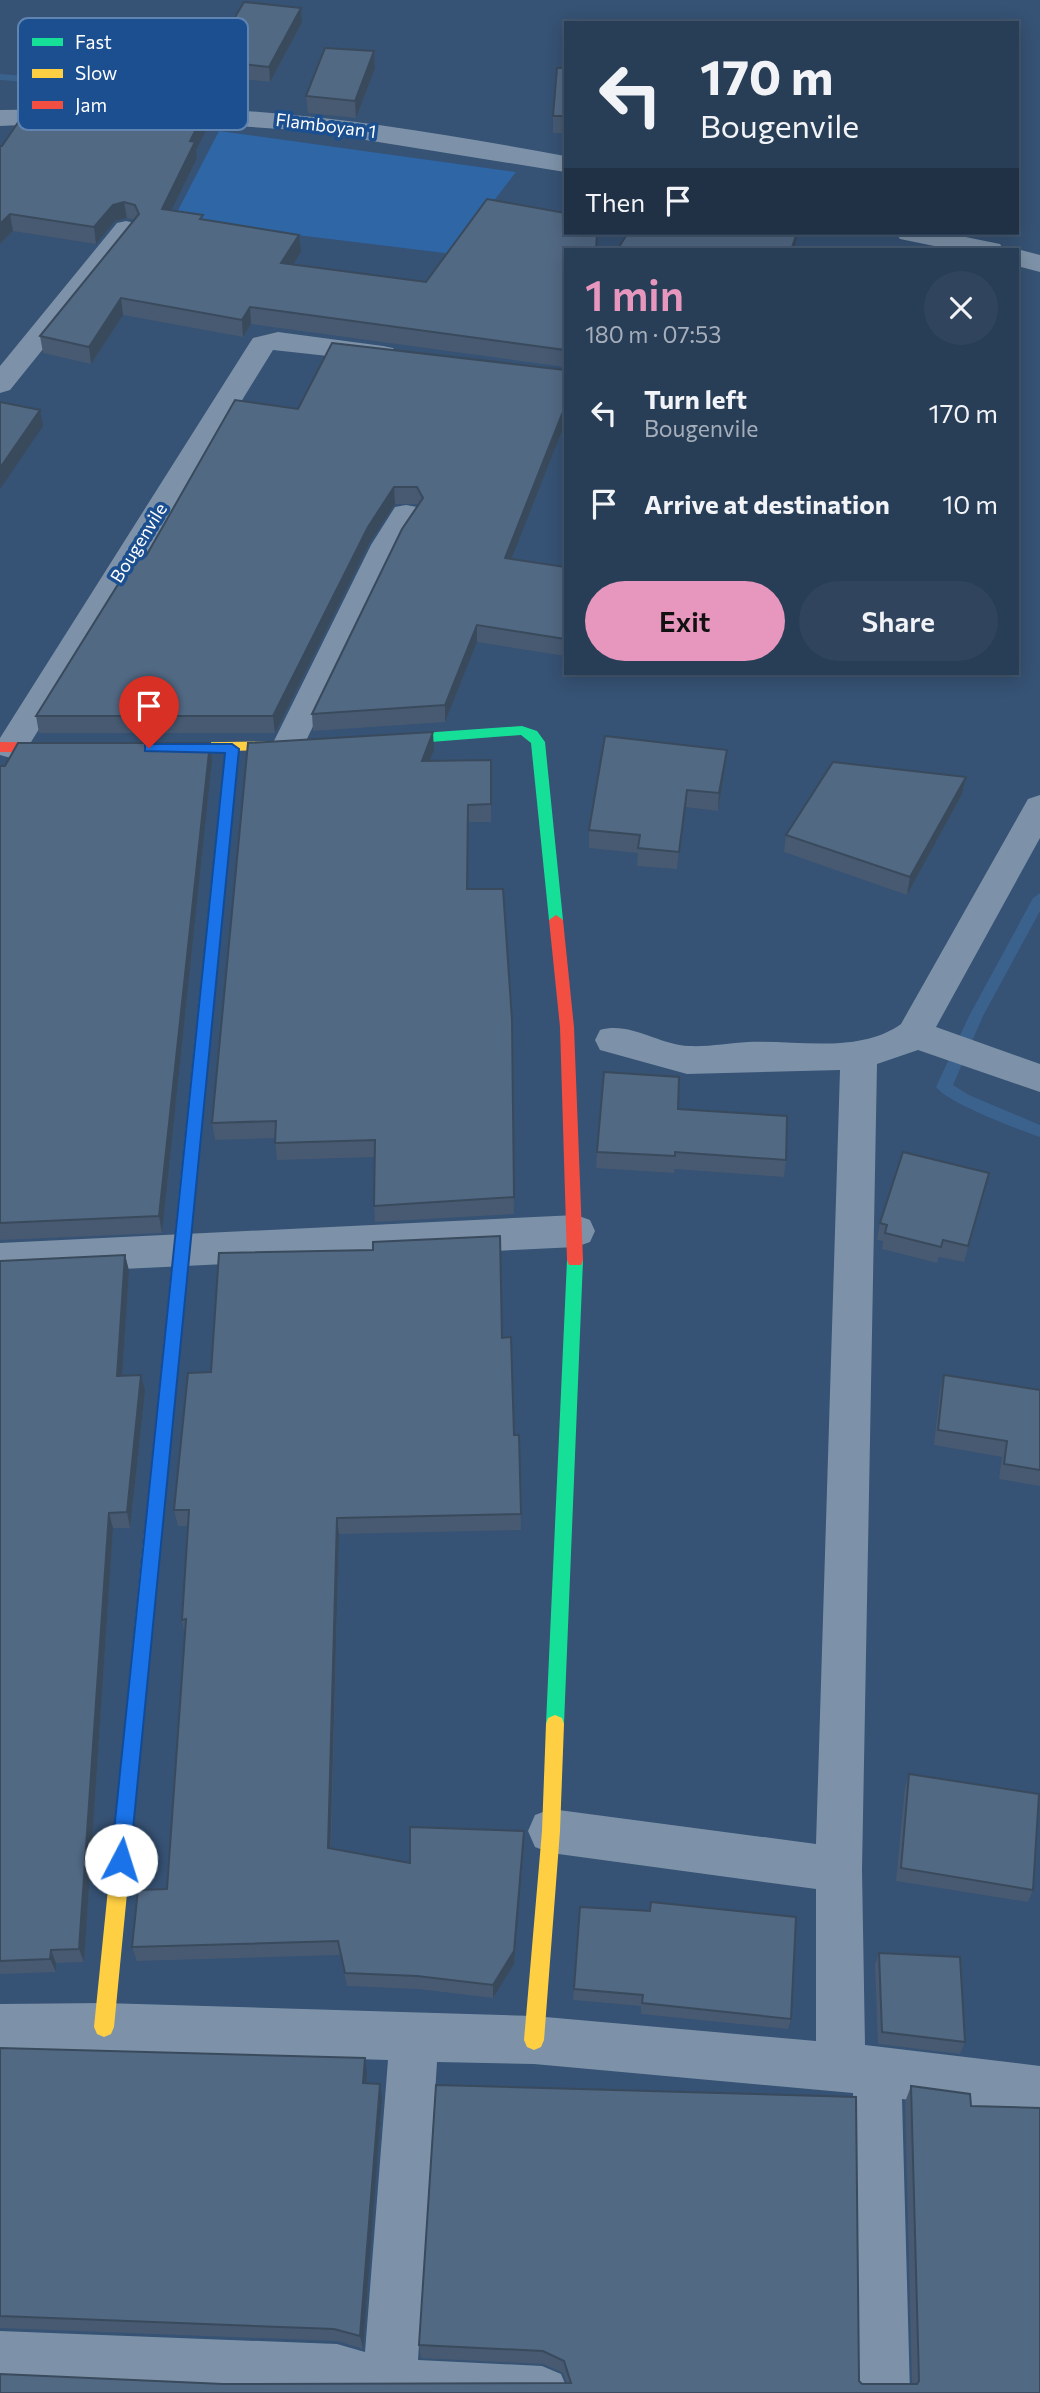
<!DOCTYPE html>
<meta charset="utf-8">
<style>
:root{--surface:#283e57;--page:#30455d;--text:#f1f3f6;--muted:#a5aeba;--line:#44576d;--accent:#e797bd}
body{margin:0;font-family:Commissioner,sans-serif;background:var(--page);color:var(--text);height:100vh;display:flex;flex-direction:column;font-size:26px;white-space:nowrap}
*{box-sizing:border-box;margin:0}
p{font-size:23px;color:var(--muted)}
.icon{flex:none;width:38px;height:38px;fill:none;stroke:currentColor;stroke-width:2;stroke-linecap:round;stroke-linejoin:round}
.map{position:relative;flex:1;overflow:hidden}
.drawer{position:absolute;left:564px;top:248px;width:455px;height:427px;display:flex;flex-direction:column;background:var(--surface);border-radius:0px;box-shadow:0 4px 18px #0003,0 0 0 2px var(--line)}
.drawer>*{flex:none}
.hud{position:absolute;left:564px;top:21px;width:455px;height:214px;border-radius:0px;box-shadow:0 4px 18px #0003,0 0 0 2px var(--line);background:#283e57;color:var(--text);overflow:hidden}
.pin{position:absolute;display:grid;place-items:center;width:60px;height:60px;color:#fff;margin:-72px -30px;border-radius:50% 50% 50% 0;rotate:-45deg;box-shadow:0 0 7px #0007}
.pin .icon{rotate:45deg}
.me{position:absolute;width:77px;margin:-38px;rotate:5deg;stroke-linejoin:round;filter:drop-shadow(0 0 5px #0008)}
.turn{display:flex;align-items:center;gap:24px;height:147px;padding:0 21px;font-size:32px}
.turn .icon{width:91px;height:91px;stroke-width:2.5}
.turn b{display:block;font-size:49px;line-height:60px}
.then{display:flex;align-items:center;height:66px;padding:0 21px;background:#0003;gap:14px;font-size:26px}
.round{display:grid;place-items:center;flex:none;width:74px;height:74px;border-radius:37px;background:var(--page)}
.summary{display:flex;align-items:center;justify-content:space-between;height:119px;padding:0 21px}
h1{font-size:42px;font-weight:600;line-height:52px;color:var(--accent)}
.action{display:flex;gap:14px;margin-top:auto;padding:14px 21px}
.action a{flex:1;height:80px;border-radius:42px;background:var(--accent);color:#111;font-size:28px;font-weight:600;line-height:80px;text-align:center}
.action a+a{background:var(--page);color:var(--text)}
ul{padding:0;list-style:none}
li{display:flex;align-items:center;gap:21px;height:91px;padding:0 21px}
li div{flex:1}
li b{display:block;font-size:26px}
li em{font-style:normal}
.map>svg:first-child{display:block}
.green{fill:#2f66a5}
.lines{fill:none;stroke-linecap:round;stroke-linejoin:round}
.stream{fill:#3b618d;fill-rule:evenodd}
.street{fill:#7d92a8;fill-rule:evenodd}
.fast{fill:#16e098;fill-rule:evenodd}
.slow{fill:#ffcf43;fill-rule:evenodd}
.jam{fill:#f24e42;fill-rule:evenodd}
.wall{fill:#475a72}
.shaded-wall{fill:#394a5c}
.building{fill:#526984;stroke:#394a5c;stroke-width:2}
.route{fill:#1a73e8;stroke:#114b97;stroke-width:2}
.labels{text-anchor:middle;stroke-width:7;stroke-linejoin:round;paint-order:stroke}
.far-street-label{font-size:18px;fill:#fff;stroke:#1b4f8f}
.key{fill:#1b4f8f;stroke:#5f84b1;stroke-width:2}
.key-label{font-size:19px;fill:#fff}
</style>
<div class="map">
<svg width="1040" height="2393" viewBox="0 0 1040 2393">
<rect width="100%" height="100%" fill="#365274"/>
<path class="green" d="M219,131L516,172L453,254L173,220Z"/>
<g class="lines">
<path class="stream" d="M0,74L78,80L83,83L78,86L0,80Z
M1040,893V911L983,1016L953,1085L969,1095L1040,1125V1137C1020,1130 947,1103 936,1087L969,1016L1033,898Z"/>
<path class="street" d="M156,107C294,109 429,131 565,156V172L310,131L147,120L143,115L147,110Z
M75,109L84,112L88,117L84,122L0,126V110Z
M126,221L135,223L139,229L135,235L10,390L0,393V366L117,223Z
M632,233H659L647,250H620Z
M896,233H946L1000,244L1004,250H954L900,239Z
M1017,249L1040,255V272L1017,266V250H1012Z
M278,332L383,346L393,348L397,354L393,360L383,362L273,350L23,755L11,758L0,755V738L249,344L253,338Z
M406,505L417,507L421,514L401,545L303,747L299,755L287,758L275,755L271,747L371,545L395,507Z
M1040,795V838L936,1027L1040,1064V1092L918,1050L877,1064L862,1870L865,2045L1040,2066V2116L902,2099L910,2393H856L853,2093L534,2064L437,2062L418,2360L542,2366L561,2374L569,2393H228L0,2383V2331L337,2344L365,2352L388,2060L104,2051L0,2052V2004L104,2003L534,2016L816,2041V1889L551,1853L535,1847L528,1831L535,1815L551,1809L816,1844L840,1070L687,1074L600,1050L595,1040L600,1030C630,1021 659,1045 689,1046C708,1047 729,1043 748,1042C798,1040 859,1054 901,1024L1028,799Z
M576,1215L590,1220L595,1231L590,1242L576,1247L0,1275V1243Z"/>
<path class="fast" d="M522,726L537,731L545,742L563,920L556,925L549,920L531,743L521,735L380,746L373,741L380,736Z
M232,744L239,749L194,1204L192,1208H180L178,1204L225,749Z
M575,1254L581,1255L583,1260L564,1724L562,1730L555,1733L548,1730L546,1724L567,1260L569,1255Z"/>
<path class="slow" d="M299,741L306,746L304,749L160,753L153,748L160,743Z
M153,1526L159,1529L162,1534L114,2027L111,2034L104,2037L97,2034L94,2027L144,1534L147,1529Z
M555,1715L562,1718L564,1724L560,1831L544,2040L541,2047L534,2050L527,2047L524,2040L542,1831L546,1724L548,1718Z"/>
<path class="jam" d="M0,742L68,743L75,748L68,753L0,752Z
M556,915L563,920L574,1027L583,1260L581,1265H569L567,1260L560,1027L549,920Z
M186,1198L192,1200L194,1204L162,1534L159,1539L153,1542L147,1539L144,1534L178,1204L180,1200Z"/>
</g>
<path class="wall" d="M301,8L302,22L270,82L233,78L220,104L54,106L51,91L172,42L225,34Z
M374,51L375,68L356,118L308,113L306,96Z
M565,68V133H553V116Z
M34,116L209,125L196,150L197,158L171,210L301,252L292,265L426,282L565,250V367L251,324L243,337L123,315L91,364L43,353L40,336L134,220L127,218L115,221L96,244L13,231L0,244V146H2Z
M565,370V432L562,431L511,559L565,567V656L477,642L445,722L313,731L312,714L418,505L417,504H395L369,544L275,733H39L36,716L146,556L298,409Z
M434,750L430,761L491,760V822H468V889L512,1020L514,1214L375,1222L374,1206L375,1157L277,1160L275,1138L215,1140L212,1123Z
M212,761L162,1233L0,1240V766Z
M725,767L718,811L686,807L677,869L637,866L638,853L589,848V830Z
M966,777L962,794L907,895L784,852L786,835Z
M678,1109L786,1160L784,1177L674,1169V1173L596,1168L597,1152Z
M989,1173L964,1262L939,1257L937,1263L882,1249L883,1241L877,1240L880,1223Z
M125,1255L129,1271L122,1375L145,1391L130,1528H113L84,1962L56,1963V1972L0,1974V1261Z
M502,1338L514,1435H519L521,1530L339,1534L331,1849L410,1863L524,1831V1845L514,1964L493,1998L418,1989L347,1986L340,1955L137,1961L132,1947L167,1889L185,1635L182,1620L188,1526H178L174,1510L211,1372Z
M944,1375L1040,1390V1486L999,1479L1002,1457L934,1445L940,1391Z
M909,1774L1033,1890L1028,1902L896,1881L905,1787Z
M580,1907L791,2019L788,2029L641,2014V2006L573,2000Z
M879,1953L965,2042L960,2054L878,2044L875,1965Z
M0,2048L367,2074L366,2083L382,2099L363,2349L337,2341L0,2328Z
M436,2085L862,2384H912L905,2102L911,2086L971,2106L1040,2393L223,2384L567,2383L563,2373L543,2364L421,2358L419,2345Z"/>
<path class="shaded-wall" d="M301,8L302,22L270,82L269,67Z
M374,51L375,68L356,118L355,101Z
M232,63L233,78L220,104L218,88Z
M207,108L209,125L196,150L197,158L164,225L162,209L190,141Z
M124,202L127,218L115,221L96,244L94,227L113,205Z
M10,214L13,231L0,244V224Z
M797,233L795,250H791Z
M299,235L301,252L283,280L281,263Z
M121,298L123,315L91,364L89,347Z
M250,307L251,324L243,337L242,320Z
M40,410L43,426L0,489V468Z
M562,414V431L505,575V558Z
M394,487L395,504L369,544L275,733L273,716L368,527Z
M477,625V642L445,722V705Z
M433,732L434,750L423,778L422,761Z
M210,743L212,761L162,1233L159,1216Z
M727,750L725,767L718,811L719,793Z
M966,777L962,794L907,895L910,877Z
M687,790L686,807L677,869L679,852Z
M125,1255L129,1271L121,1392L117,1376Z
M141,1375L145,1391L130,1528L127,1512Z
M109,1513L113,1528L84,1962L79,1949Z
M337,1518L339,1534L330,1862L328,1848Z
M524,1831V1845L514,1964L493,1998V1985Z
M51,1950L56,1963V1972L50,1959Z
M365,2058L367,2074L365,2099L363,2083Z
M380,2084L382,2099L363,2349L360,2336Z"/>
<path class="building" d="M244,2L301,8L269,67L232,63L218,88L51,91L88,34L172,42L179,30L225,34Z
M325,48L374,51L355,101L306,96Z
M557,68H565V116H553Z
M207,108L190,141L195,142L162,209L203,215L200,219L299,235L281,263L426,282L487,199L565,213V233H597L596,250H565V350L250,307L242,320L121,298L89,347L40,336L139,214L135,205L124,202L113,205L94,227L10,214L0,224V146H2L23,115L34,116L37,111Z
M653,233H797L791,250H617L626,236H648Z
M332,343L565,370V415L562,414L505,558L565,567V639L477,625L445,705L312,714L402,529L423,498L417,487H394L368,527L273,716H36L137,554L146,556L235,400L298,409Z
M0,402L40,410L0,468Z
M433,732L422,761L491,760V804L468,805L467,889H503L512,1020L514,1197L374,1206L375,1140L275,1143L276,1121L212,1123L248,743Z
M605,736L727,750L719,793L687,790L679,852L638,848L640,835L589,830Z
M18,743H210L159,1216L0,1223V766H5Z
M833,762L966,777L910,877L786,835Z
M604,1072L679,1077L678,1109L787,1116L786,1160L675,1152V1156L597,1152Z
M903,1152L989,1173L968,1246L943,1240L941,1247L885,1233L887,1225L880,1223Z
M500,1236L502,1338L511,1337L514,1435H519L521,1514L337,1518L328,1848L410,1863V1827L524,1831L514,1951L493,1985L417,1976L345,1973L338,1941L132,1947L138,1890L167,1889L186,1619L182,1620L189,1510H174L188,1373L211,1372L219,1253L373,1250V1242Z
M125,1255L117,1376L141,1375L127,1512L109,1513L79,1949L51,1950L50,1959L0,1961V1261Z
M944,1375L1040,1390V1470L1004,1464L1007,1441L938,1430Z
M909,1774L1039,1794L1033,1890L901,1868Z
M651,1902L796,1917L791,2019L642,2003L643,1995L574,1989L580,1907L650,1911Z
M879,1953L960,1957L965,2042L882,2032Z
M0,2048L365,2058L363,2083L380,2084L360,2336L334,2329L0,2316Z
M436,2085L856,2097L859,2381L862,2384H917L919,2381L911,2086L970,2094L971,2106L1040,2108V2393H0V2374L223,2384L571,2383L564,2361L543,2351L419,2345Z"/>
<path class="route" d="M149,744H232L239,749L130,1860L128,1867L121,1870L114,1867L111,1860L225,753L145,751V745Z"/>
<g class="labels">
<g class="far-street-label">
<text transform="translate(326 126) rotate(7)" y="6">Flamboyan 1</text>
<text transform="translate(139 543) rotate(-58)" y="6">Bougenvile</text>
</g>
</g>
<rect x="18" y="18" width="230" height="112" rx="10" class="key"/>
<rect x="32" y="38" width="31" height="8" fill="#16e098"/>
<rect x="32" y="69" width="31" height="9" fill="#ffcf43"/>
<rect x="32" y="101" width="31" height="8" fill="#f24e42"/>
<g class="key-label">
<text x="75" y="49">Fast</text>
<text x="75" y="80">Slow</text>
<text x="75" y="112">Jam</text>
</g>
</svg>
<div class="pin" style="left:149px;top:748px;background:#d93025"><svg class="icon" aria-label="arrive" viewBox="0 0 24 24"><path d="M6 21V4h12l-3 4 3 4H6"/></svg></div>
<svg class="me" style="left:121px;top:1860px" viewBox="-20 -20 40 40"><circle r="19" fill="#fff"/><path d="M0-13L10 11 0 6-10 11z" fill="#1a73e8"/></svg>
<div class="hud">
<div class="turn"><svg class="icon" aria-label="left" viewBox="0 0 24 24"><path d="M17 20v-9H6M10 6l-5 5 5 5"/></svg><div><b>170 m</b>Bougenvile</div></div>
<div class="then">Then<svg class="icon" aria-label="arrive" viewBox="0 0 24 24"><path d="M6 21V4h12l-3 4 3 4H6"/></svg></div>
</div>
<section class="drawer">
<div class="summary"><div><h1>1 min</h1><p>180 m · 07:53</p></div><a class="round"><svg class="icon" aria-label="close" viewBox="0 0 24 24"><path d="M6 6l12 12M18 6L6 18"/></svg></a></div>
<ul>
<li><svg class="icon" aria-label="left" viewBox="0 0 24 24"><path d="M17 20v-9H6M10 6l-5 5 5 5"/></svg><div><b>Turn left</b><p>Bougenvile</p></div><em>170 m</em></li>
<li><svg class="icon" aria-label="arrive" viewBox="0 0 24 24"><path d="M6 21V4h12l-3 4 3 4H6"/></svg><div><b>Arrive at destination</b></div><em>10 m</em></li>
</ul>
<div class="action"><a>Exit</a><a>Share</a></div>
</section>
</div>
